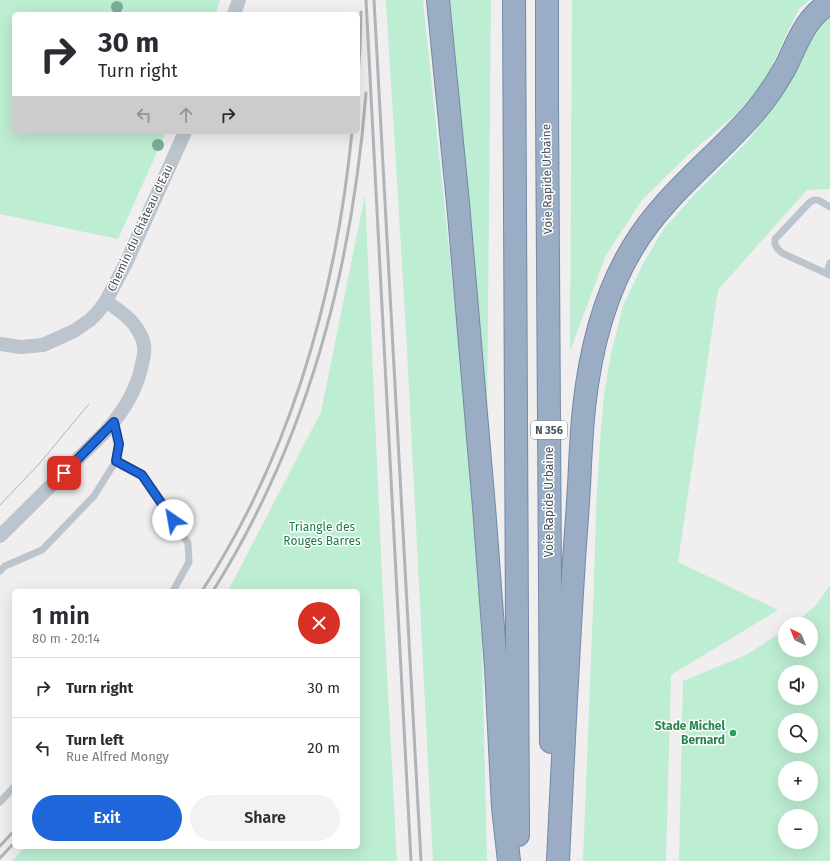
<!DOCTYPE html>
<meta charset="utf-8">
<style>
:root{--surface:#fff;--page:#f2f2f3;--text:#2b2b33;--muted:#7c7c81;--line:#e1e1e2;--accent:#1e66da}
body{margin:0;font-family:"Fira Sans",sans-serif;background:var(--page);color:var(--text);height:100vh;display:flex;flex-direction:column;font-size:15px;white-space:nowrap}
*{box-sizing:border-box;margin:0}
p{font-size:13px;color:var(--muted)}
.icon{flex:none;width:22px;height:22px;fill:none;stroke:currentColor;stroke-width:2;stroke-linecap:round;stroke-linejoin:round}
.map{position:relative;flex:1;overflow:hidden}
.panel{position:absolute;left:12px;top:589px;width:348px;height:260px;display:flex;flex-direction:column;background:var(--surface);border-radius:6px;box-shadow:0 4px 16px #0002}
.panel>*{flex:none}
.guide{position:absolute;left:12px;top:12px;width:348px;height:122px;border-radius:6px;box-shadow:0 4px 16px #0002;background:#fff;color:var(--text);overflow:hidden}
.needle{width:26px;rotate:317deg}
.fabs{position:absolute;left:778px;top:617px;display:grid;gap:8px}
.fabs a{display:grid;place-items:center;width:40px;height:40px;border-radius:50%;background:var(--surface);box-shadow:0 4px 16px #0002;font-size:20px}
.pin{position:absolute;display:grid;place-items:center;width:34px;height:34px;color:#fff;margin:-17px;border-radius:8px;box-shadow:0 2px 6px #0006}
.me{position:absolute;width:44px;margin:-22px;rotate:327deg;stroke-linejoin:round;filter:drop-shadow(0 0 3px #0008)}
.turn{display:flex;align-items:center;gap:14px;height:84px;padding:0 20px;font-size:18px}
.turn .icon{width:52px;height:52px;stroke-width:2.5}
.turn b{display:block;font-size:28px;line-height:34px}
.lanes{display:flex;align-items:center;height:38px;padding:0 20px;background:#0003;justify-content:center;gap:20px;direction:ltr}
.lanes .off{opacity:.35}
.round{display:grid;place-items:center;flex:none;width:42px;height:42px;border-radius:21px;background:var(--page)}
.summary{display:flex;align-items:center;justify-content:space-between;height:68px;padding:0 20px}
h1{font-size:24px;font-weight:600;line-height:30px}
.button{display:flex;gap:8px;margin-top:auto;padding:8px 20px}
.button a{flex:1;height:46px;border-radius:24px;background:var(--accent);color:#fff;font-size:16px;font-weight:600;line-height:46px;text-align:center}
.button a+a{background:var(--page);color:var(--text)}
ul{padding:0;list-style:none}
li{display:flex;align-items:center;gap:12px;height:60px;padding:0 20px;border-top:1px solid var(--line)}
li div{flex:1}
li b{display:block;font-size:15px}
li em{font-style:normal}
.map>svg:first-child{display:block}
.green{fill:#bdedd2;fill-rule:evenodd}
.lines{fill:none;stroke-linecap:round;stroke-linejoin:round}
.trunk-casing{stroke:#7289a7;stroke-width:24}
.service{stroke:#bcc4cd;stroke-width:7}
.minor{stroke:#bcc4cd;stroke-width:14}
.trunk{stroke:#9aadc4;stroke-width:22}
.tram{stroke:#b0b3b8;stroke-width:1}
.rail{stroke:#b0b3b8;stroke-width:3}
.tree{fill:#7aae97}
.route-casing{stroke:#14428e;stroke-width:10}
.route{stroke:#1e66da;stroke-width:7}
.leisure-dot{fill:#2e9e5b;stroke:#fff;stroke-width:1.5}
.labels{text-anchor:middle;stroke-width:3;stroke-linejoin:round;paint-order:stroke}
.shield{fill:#fff;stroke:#7e848c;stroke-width:1}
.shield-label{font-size:11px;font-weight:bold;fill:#46505b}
.street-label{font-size:12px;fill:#46505b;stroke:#fff}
.park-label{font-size:12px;fill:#197a4f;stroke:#fff}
.leisure-label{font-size:12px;font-weight:bold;fill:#27864d;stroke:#fff;text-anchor:end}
</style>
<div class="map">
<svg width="830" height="861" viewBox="0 0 830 861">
<rect width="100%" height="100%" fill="#f0eeee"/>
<path class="green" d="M0,0H220L216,14H14V132H166L118,239L0,214Z
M386,0H423L469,440L482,650L487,861H433L406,330Z
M448,0H491L487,416Z
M572,0H810L799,9L783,41L765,81L734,116L690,153L642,200L606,255L570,351Z
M830,16V189L807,190L718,290L678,562L778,610L671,675L666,861H583L594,583L596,509L600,441L604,395L611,354L623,306L643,264L663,230L695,194L745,144L772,110L793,77L809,38L821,22Z
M365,195L383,597L397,861H12L25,847H358V591H228L321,412Z
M830,585V861H679L683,681L746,655L785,630V650H811V624H795L817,604ZM785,672H811V698H785ZM785,720H811V746H785ZM785,768H811V794H785ZM785,816H811V842H785Z"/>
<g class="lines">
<g class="trunk-casing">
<path id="trunk" d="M438,0L458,203L484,507L496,668L503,808L509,861
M514,0L518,835
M547,0V102L551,742
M558,861C563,756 568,650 575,545C577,518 579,492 580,465C581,446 582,427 584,408C590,352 603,296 633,247C664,195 714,159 753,114C765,100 776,84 785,68C797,44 805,17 830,3"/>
</g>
<path class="service" d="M830,207C822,203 817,196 809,203L779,235L775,239V244L777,248L782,253L830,275
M829,275L828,269L830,263
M116,461L142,475L188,543L189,562L173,591
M0,571L5,566L42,550L94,496L116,461L119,444L115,422
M0,802L14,787"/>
<path class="minor" d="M234,14L239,0
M0,344L21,347L43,345L74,331L90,320L97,313L106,301L127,261L185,132
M0,536L106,431C124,411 137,390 142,364C145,352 146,343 139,332C132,318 118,310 106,301"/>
<use href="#trunk" class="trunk"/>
<path class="tram" d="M0,505L39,464L89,404"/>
<path class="rail" d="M366,0L411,861
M374,0L421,861
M358,73L360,50L361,12
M202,591C291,454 336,293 352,132
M213,591C308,439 352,270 366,93
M0,846L14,831
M0,858L14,843"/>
</g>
<g class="tree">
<circle cx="117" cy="7" r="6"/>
<circle cx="158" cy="145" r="6"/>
</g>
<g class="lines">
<g class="route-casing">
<path id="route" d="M64,473L114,422L119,444L116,461L142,475L173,520"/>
</g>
<use href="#route" class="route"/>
</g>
<circle class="leisure-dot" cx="733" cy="733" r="4"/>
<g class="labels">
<rect class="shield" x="531" y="421" width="36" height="18" rx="3"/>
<g class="shield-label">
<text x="549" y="434">N 356</text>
</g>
<g class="street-label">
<text transform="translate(547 179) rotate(-91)" y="4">Voie Rapide Urbaine</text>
<text transform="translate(140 228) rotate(-65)" y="4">Chemin du Château d'Eau</text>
<text transform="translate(549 502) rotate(-90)" y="4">Voie Rapide Urbaine</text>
</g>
<g class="park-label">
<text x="322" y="531">Triangle des<tspan x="322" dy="14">Rouges Barres</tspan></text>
</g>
<g class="leisure-label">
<text x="725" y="730">Stade Michel<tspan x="725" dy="14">Bernard</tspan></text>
</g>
</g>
</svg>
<div class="fabs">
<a><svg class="needle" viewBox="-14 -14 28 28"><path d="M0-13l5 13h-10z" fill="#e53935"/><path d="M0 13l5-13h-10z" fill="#7c7c81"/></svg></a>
<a><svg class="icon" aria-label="sound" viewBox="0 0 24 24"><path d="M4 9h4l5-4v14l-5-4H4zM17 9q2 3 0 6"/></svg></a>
<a><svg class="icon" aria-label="search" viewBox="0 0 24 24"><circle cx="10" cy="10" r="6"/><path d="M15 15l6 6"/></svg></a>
<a>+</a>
<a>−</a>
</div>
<div class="pin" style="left:64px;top:473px;background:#d93025"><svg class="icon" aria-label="arrive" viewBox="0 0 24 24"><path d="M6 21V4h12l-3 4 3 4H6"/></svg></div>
<svg class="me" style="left:173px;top:520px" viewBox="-20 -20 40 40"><circle r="19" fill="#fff"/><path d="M0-13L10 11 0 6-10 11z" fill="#1e66da"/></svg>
<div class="guide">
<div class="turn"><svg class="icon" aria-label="right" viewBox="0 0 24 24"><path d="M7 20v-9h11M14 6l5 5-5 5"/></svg><div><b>30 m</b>Turn right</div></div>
<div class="lanes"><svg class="icon off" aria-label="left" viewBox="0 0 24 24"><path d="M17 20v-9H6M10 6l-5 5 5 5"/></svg><svg class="icon off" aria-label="ahead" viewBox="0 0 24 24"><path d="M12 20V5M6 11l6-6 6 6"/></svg><svg class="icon" aria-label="right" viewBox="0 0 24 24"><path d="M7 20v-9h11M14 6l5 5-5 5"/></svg></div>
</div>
<section class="panel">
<div class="summary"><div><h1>1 min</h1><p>80 m · 20:14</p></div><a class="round" style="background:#d93025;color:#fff"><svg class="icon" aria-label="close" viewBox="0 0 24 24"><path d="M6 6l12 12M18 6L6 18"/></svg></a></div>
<ul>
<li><svg class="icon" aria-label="right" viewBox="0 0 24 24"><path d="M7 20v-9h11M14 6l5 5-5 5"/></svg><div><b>Turn right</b></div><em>30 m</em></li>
<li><svg class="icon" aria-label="left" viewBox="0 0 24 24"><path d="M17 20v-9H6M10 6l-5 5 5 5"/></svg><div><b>Turn left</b><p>Rue Alfred Mongy</p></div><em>20 m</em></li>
</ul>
<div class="button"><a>Exit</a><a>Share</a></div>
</section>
</div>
